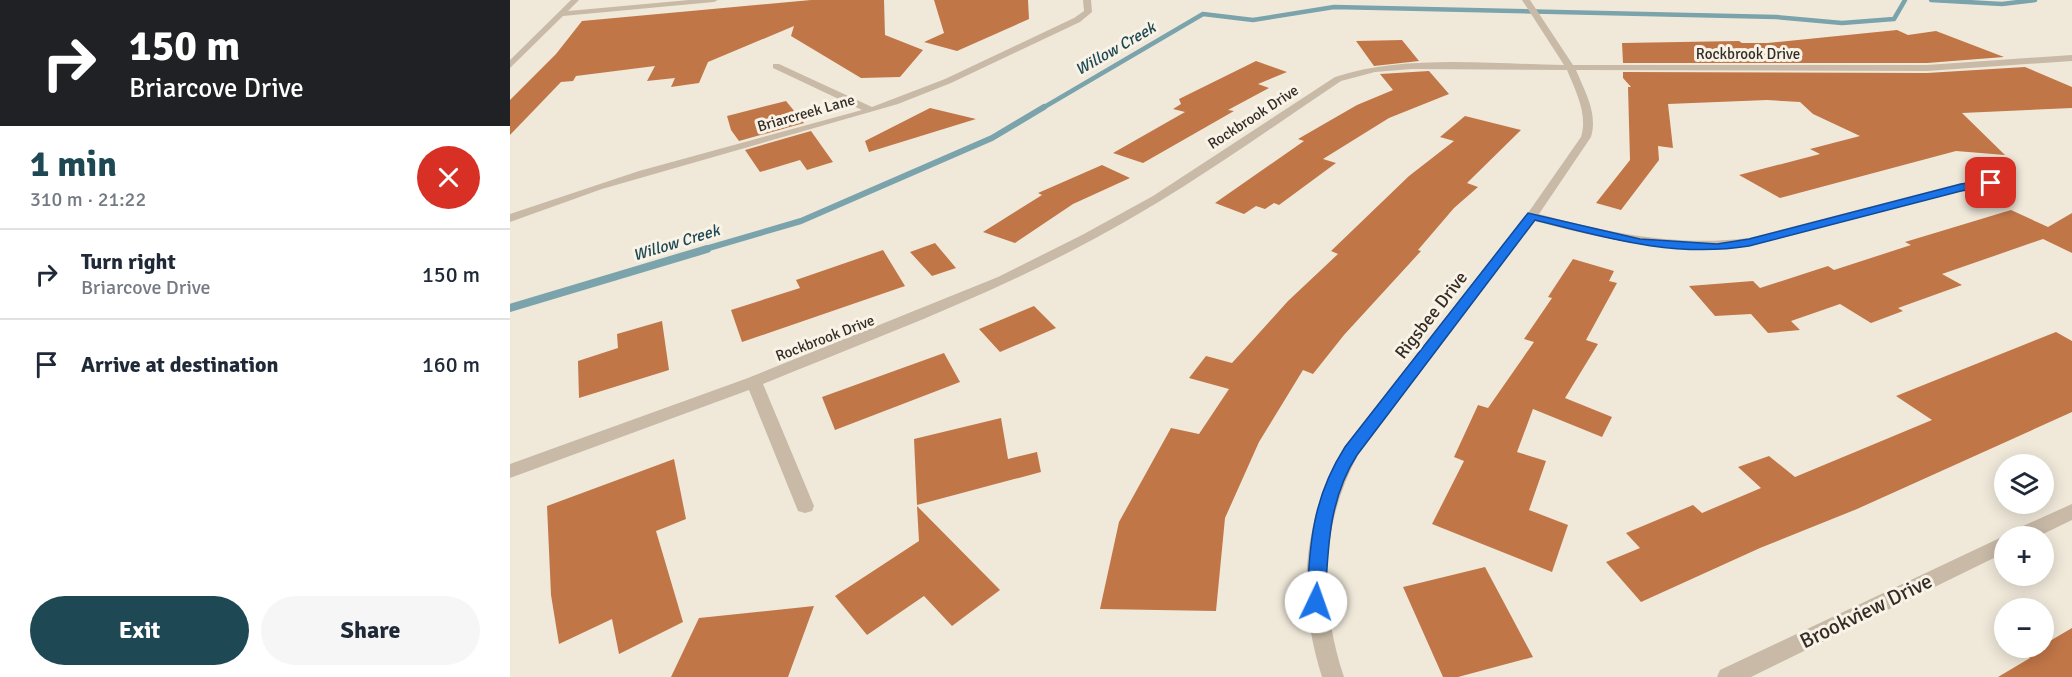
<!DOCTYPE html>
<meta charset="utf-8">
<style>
:root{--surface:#fff;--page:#f6f6f7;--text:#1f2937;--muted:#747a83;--line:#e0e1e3;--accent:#1e4954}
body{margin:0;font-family:Signika,sans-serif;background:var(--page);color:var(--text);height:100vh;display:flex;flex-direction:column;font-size:22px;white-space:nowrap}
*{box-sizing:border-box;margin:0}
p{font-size:20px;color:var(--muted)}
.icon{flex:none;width:33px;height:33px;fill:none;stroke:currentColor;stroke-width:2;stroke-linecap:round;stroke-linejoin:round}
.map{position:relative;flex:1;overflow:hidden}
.panel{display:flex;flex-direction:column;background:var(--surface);width:510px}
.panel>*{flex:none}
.top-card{background:#202124;color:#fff;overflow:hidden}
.controls{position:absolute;left:1484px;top:454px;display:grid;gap:12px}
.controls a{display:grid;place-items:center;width:60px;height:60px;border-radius:50%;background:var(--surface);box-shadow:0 3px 15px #0003;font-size:30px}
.pin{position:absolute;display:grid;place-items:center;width:51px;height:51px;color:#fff;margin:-26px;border-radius:12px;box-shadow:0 3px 9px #0006}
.me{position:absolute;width:66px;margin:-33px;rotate:3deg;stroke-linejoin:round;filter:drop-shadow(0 0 4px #0008)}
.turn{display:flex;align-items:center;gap:21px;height:126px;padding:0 30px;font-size:27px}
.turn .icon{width:78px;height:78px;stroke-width:2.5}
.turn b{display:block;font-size:42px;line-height:51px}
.round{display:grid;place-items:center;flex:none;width:63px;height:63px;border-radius:32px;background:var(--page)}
.head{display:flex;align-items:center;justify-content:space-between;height:102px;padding:0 30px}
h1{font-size:36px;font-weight:700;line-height:45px;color:var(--accent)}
.button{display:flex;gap:12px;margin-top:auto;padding:12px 30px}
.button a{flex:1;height:69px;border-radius:36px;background:var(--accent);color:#fff;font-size:24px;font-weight:700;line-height:69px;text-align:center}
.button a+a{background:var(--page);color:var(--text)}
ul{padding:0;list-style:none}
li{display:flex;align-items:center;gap:18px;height:90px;padding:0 30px;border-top:2px solid var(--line)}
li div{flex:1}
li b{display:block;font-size:22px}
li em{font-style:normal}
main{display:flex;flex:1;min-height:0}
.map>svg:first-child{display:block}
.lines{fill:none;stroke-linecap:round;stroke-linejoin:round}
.stream-far2{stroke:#7aa3ac;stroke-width:4.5}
.stream-far1{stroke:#7aa3ac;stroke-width:6}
.stream{stroke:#7aa3ac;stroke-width:8}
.building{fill:#c17647}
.minor{fill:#c8baa7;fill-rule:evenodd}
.route{fill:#1a73e8;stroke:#114b97;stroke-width:1.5}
.labels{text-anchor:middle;stroke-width:6;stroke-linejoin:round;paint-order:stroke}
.far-street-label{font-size:15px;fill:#342d27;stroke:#f8f3e6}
.far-water-label{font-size:16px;font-style:italic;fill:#1e4954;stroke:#f8f3e6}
.street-label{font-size:18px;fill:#342d27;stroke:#f8f3e6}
.near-street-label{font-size:21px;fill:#342d27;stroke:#f8f3e6}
</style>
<main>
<section class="panel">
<div class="top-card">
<div class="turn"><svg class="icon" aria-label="right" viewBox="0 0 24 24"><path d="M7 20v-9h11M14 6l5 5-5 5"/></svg><div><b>150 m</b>Briarcove Drive</div></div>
</div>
<div class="head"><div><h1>1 min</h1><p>310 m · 21:22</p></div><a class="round" style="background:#d93025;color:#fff"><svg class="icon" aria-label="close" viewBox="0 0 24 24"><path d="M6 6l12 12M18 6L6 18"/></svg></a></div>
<ul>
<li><svg class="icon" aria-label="right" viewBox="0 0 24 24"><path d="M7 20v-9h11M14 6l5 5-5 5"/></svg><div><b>Turn right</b><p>Briarcove Drive</p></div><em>150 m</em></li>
<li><svg class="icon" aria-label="arrive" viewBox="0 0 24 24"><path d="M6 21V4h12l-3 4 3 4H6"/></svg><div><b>Arrive at destination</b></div><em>160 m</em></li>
</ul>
<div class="button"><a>Exit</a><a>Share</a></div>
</section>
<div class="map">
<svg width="1562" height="677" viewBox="0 0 1562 677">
<rect width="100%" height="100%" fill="#f0e9da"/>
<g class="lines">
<path class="stream-far2" d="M1421,0L1492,4L1525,0
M531,109L693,14L743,20L824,7L1266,17L1332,23L1384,19L1395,0"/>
<path class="stream-far1" d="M192,250L291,221L482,138L534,107"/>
<path class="stream" d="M0,308L197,249"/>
</g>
<path class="building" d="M301,0H374L375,35L413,50L390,77L351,78L281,36L284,26L198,62L189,83L161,87L165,78L137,81L145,66L66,76L63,81L51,82L0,135V100L46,54L72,21Z
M424,0H518L519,19L447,51L414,42L434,33Z
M1387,30L1398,35L1426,31L1494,57L1417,63H1113L1112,43L1229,41L1232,43H1257Z
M892,40L909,61L864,66L846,41Z
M746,61L777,72L748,84L759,88L718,110L724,111L633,163L603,153L675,112L663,109L671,104L669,99Z
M1515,67L1562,87V108L1452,113L1495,155L1446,151L1270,198L1229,175L1310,154L1300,149L1350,136L1303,114L1290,102L1257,100L1158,104L1163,148L1148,146L1149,160L1111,210L1086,203L1120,160L1118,87H1121L1113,78V72L1417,73Z
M919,71L939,94L879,118L813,159L826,163L769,205L764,203L755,209L746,206L734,214L705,203L794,141L788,139L847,105L883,90L870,74Z
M276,101L294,123L229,141L221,130L217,116Z
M420,108L466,119L359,152L355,141Z
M955,116L1011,130L957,183L968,187L944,208L908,250L911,251L834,335L803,374L793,370L749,442L715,518L706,611L590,609L609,522L661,428L689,434L719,389L679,378L696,356L722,363L778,301L828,254L821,251L899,176L944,141L930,137Z
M301,131L323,162L297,170L290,160L250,172L235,150Z
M592,165L620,178L563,204L505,243L473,232L532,195L528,193Z
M1501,210L1538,227L1562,213V253L1533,239L1432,274L1452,285L1388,308L1393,311L1361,323L1330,304L1281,321L1290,330L1258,333L1241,314L1205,316L1179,286L1243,281L1250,288L1318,266L1324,270L1401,245L1395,242Z
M425,243L446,268L422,276L400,252Z
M373,250L395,286L232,342L221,310L290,288L286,280Z
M1063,259L1104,271L1099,281L1107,283L1076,340L1088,344L1055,398L1102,417L1092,437L1023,409L1007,452L1036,461L1019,510L1058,525L1042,572L922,524L954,461L944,457L968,405L978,408L1024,342L1014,339L1042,298L1038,297Z
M524,306L546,328L490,352L469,329Z
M152,321L159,370L69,398L68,361L108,348L107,334Z
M1546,332L1562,341V412L1347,509L1250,548L1131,602L1096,562L1130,548L1116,533L1183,505L1192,513L1251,488L1228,467L1259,456L1285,477L1422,420L1386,396Z
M434,353L450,382L325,430L312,397Z
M491,418L498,459L527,452L531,472L407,505L404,439Z
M164,459L176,519L146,531L173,622L109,654L102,619L49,644L41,595L37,506Z
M407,506L490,590L442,626L414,596L357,635L325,596L409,541Z
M975,567L1023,657L948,677H933L893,587Z
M304,606L278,677H161L189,618Z
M1562,628V677H1488L1520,658L1515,655L1533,648V645Z"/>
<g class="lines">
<path class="minor" d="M61,0H69L58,11L179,0H208L204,2L53,16L0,68V60Z
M573,0H581L582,12L570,22L441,83L388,104L92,189L0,222V214L129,171L352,110L263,68V64H269L362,107L435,79L564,18L574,11Z
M1012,0H1020L1063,65H1417L1562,55V61L1417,71L1066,70C1075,92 1088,113 1081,137L1029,214C1099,233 1166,247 1239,238L1451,183L1481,180L1487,183L1485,185L1451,190L1239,246C1165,255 1096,240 1025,221L848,455C810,526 809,602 834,677H812C786,594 792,523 835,446L1018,213L1071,137C1078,114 1066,92 1057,70L902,69L865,72L831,81C749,136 669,194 582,240C477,297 363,339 253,384L304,506L302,511L295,513L288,511L286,506L239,390L0,478V464L238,378L488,277L572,235L643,196L825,77C894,54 981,64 1054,65Z
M1562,504V520L1527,537H1499L1502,531Z
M1494,536L1497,537H1494V553L1241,677H1207L1210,670Z"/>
</g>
<path class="route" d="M1481,180L1487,183L1485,185L1451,191L1239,246C1164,258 1097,238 1025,220L847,455C818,500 818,550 815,602L813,608L806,610L799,608L797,602C800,542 802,499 835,447L1018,213L1130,239L1207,244L1239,239L1451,184Z"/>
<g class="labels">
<g class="far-street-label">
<text x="1238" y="59">Rockbrook Drive</text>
<text transform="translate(296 113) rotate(-16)" y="5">Briarcreek Lane</text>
<text transform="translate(743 117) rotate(-33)" y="5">Rockbrook Drive</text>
<text transform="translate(315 338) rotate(-21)" y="5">Rockbrook Drive</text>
</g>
<g class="far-water-label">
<text transform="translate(605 48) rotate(-30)" y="6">Willow Creek</text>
<text transform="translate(166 242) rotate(-17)" y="6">Willow Creek</text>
</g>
<g class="street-label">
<text transform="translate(921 315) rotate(-52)" y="6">Rigsbee Drive</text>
</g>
<g class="near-street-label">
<text transform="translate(1356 611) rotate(-26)" y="7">Brookview Drive</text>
</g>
</g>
</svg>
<div class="controls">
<a><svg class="icon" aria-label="layers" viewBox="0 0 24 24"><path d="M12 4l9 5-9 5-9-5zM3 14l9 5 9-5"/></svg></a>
<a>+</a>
<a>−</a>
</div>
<div class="pin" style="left:1481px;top:183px;background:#d93025"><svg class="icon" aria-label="arrive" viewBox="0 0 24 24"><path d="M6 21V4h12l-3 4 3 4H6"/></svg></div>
<svg class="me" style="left:806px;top:602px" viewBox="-20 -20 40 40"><circle r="19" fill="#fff"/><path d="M0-13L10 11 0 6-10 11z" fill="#1a73e8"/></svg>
</div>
</main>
